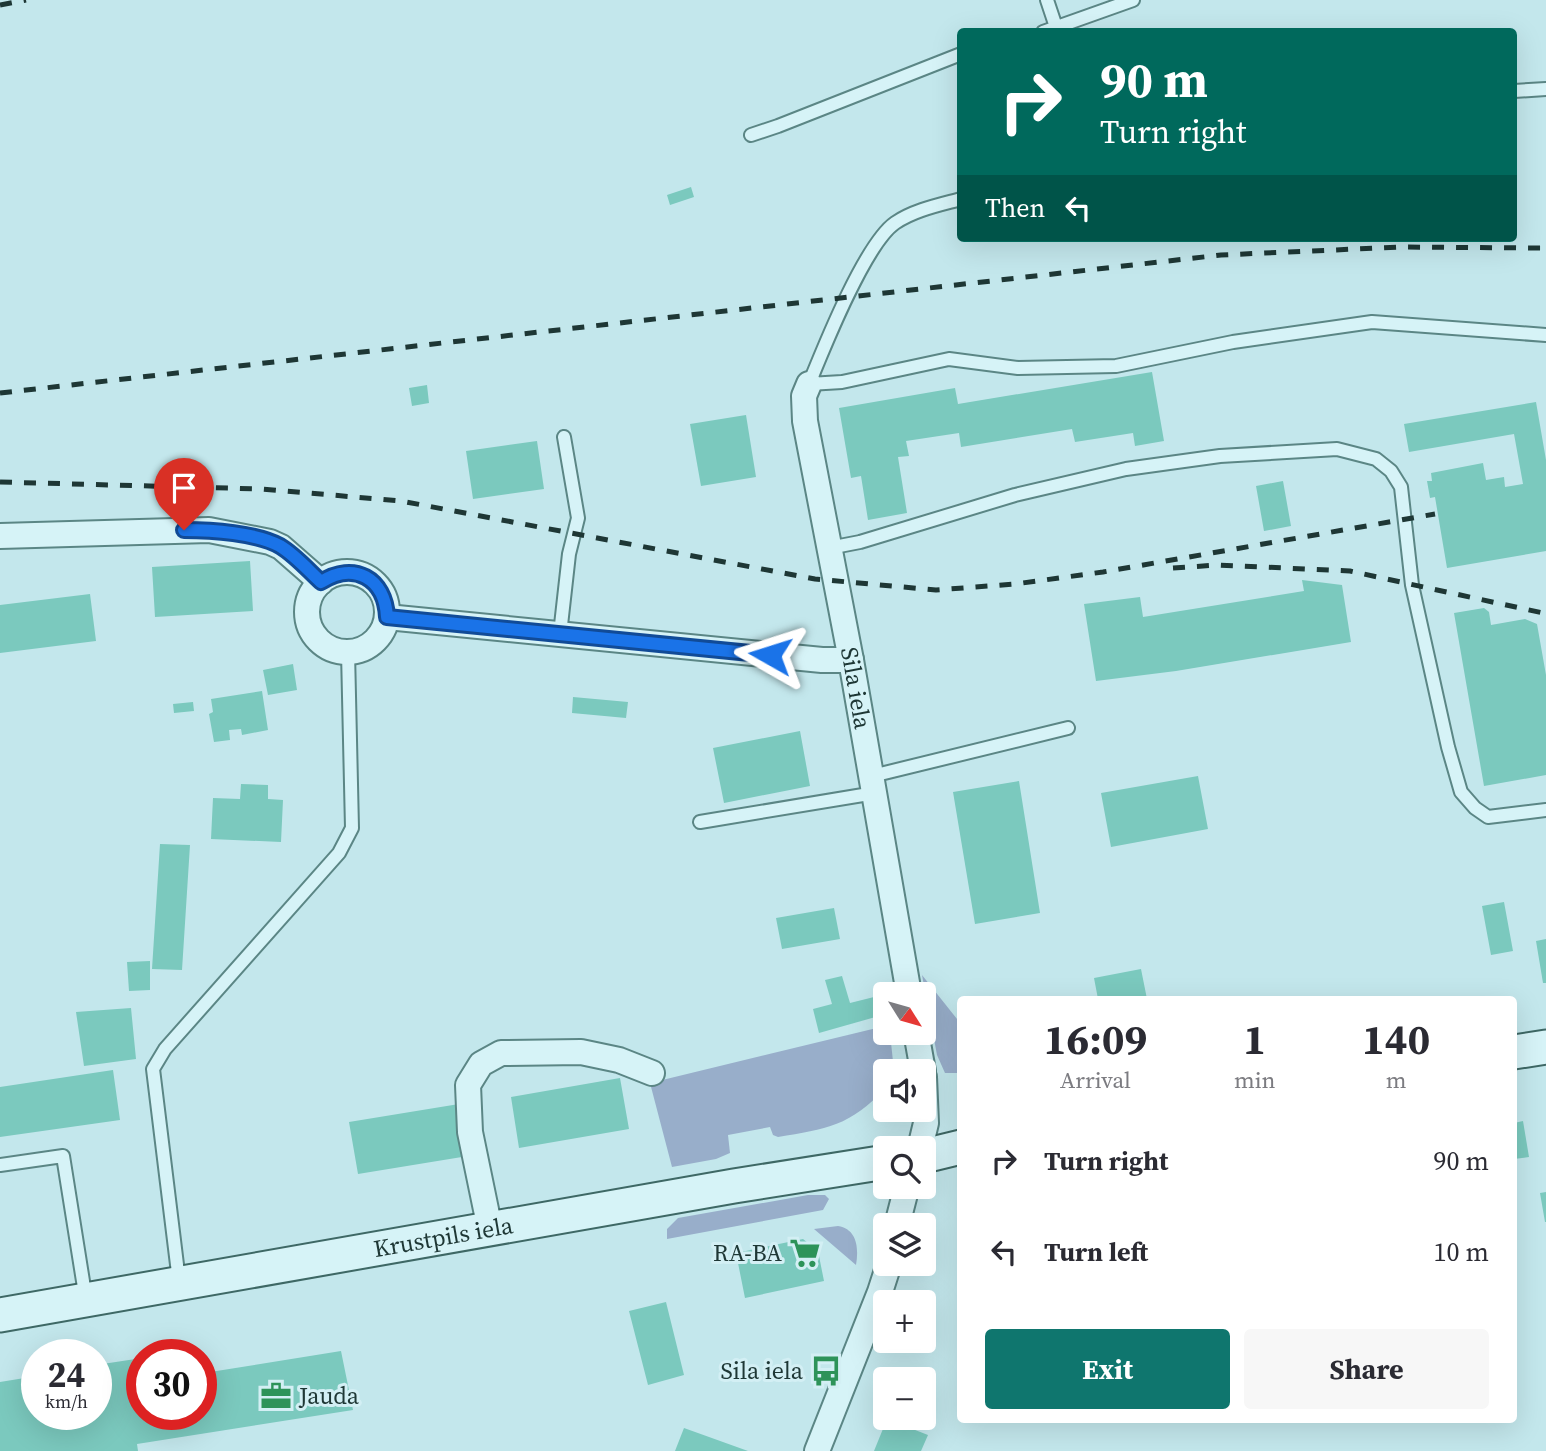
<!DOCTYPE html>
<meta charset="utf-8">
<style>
:root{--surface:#fff;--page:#f7f7f7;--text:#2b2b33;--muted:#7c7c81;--accent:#0f766e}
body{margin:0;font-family:"Source Serif 4",serif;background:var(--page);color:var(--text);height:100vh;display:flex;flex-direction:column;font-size:26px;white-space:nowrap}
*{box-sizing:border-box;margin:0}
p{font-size:23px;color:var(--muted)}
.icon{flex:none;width:38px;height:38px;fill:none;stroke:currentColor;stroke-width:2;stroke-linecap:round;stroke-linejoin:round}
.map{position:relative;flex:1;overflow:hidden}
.details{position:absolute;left:957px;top:996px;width:560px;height:427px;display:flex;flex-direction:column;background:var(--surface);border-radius:7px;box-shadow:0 7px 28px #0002}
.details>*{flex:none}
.top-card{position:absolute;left:957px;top:28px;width:560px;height:214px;border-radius:7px;box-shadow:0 7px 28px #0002;background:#00695c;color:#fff;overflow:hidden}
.needle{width:46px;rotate:127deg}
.buttons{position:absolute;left:873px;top:982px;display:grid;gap:14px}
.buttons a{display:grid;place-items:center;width:63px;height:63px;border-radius:7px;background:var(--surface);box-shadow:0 7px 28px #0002;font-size:35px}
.speed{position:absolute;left:21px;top:1339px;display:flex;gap:14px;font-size:35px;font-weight:700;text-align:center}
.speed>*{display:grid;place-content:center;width:91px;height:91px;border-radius:50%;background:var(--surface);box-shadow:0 7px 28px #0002;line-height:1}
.speed small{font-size:18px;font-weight:400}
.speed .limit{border:10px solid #d22;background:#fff;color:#111}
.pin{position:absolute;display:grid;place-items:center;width:60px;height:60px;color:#fff;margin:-72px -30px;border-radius:50% 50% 50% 0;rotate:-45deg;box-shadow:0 0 7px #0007}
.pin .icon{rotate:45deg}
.me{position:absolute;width:77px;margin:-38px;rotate:276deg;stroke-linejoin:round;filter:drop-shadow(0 0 5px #0008)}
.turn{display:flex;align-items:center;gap:24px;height:147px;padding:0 28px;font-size:32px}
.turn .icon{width:91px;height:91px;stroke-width:2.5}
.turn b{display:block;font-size:49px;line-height:60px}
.then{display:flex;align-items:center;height:66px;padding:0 28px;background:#0003;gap:14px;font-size:26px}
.eta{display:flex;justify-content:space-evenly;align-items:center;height:119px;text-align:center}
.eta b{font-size:42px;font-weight:700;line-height:49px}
.primary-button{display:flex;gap:14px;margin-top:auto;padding:14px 28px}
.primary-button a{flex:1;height:80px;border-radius:7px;background:var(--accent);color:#fff;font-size:28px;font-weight:700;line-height:80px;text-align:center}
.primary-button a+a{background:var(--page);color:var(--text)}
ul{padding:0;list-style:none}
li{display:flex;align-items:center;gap:21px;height:91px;padding:0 28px}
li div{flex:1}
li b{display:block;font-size:26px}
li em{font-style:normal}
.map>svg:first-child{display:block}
.green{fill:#98aeca}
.building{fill:#7bc9be}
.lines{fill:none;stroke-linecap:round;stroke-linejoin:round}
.lane-casing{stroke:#5b8685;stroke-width:16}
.street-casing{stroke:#5b8685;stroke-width:28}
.secondary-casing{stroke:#3e6865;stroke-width:37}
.lane{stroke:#d6f3f7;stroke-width:12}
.street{stroke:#d6f3f7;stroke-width:24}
.secondary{stroke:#d6f3f7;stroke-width:33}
.rail{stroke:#1e3735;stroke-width:5;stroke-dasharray:12 12;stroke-linecap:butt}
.route-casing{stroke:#114b97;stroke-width:18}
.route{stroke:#1a73e8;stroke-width:12}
.labels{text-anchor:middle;stroke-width:6;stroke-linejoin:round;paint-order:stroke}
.street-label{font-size:24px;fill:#1e3735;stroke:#d3eff4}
.poi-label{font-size:24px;fill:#1e3735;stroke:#d3eff4;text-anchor:end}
</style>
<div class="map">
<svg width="1546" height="1451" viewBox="0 0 1546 1451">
<rect width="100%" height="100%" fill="#c3e7ec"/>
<path class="green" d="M922,975L961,1024V1073H945L937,1055Z
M885,1026L886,1032L890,1033L894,1071H886L885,1088C851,1126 826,1129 778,1137L773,1135L770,1127L728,1135L730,1153L716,1159L672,1167L650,1083Z
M808,1195H825L829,1199L823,1210L667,1239V1229L678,1218Z
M838,1226C857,1229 859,1248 856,1265L814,1229Z"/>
<path class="building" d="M691,187L694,197L670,205L667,195Z
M1152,372L1164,441L1135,446L1133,433L1075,442L1072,429L961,447L959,433L906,441L909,456L898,457L907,513L868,520L861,476L851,478L839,408L955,388L958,404Z
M427,385L429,403L412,406L409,388Z
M1536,402L1546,460V551L1447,568L1435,497L1430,498L1427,481H1432L1431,473L1483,463L1486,480L1504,477L1505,487L1523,484L1514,434L1409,452L1404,424Z
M746,415L756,477L701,486L690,424Z
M537,441L544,489L473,499L466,451Z
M1283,481L1291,526L1264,531L1256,486Z
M250,561L253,611L155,617L152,567Z
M1302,580L1342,585L1351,642L1176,671L1096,681L1084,604L1140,597L1143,617L1304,591Z
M90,594L96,641L0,653V605Z
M1484,608L1489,612L1491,625L1525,619L1537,624L1546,675V775L1484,786L1454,613Z
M293,664L297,690L268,695L263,670Z
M262,691L268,730L242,735L241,729L229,730L230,740L214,742L209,714L213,712L211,699Z
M573,697L628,702L626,718L572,713Z
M193,702L194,711L174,713L173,704Z
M800,731L810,786L724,803L713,748Z
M1198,776L1208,829L1111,847L1101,793Z
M1019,781L1040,913L975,924L953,792Z
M241,784L268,785V799L283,800L281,842L211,839L213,798L240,799Z
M160,844L190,845L182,970L152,969Z
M1504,902L1513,951L1491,955L1482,906Z
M834,908L840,939L782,949L776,918Z
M1546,939V983H1543L1536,941Z
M150,961V990L129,991L127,962Z
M1141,969L1147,999H1098L1094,978Z
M842,976L850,1003L874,997L879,1016L819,1033L813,1009L832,1004L825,980Z
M131,1008L136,1059L84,1066L76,1012Z
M113,1070L120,1120L0,1137V1087Z
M620,1078L629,1129L519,1148L511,1097Z
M459,1104L468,1156L358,1174L349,1122Z
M1523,1121L1529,1157L1514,1159V1123Z
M1546,1192V1222H1545L1540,1193Z
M803,1239L818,1251L824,1281L745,1298L736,1253Z
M666,1302L684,1375L648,1385L629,1311Z
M341,1351L353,1410L137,1444L138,1451H0V1382L37,1376V1414H96V1365L142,1358V1414H201V1377H204V1373Z
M887,1419L928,1435L921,1451H874Z
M684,1428L748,1451H675Z"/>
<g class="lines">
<g class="lane-casing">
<path id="lane" d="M1047,0L1056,27
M1043,32L1133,0
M1514,91L1546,89
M751,135L778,126L961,54
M961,199C939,205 914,210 895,223C865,244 824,347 809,384L842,382L949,359L1018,368L1116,366L1233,342L1372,322L1546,335
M829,548L860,542L1015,495L1126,469L1220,456L1337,449L1376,459L1391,471L1401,487L1412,585L1448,747L1461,792L1475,808L1488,817L1546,810
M560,634L569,554L578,518L564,437
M872,776L1068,728
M700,822L875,793
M0,1165L63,1156L86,1300
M179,1281L153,1069L165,1049L339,853L352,828L348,652"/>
</g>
<g class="street-casing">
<g id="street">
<path id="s1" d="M809,384L804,396L805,421L851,660L909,994"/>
<path d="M0,536L209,530L270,542L281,547L321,582"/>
<circle cx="347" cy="612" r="40"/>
<path d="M387,617L822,660H851"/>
<path d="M916,1032L923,1071"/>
<path d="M920,1148L926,1123L924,1077"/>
<path d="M897,1225L907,1186"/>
<path d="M490,1229L470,1132L468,1085L481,1064L501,1053L581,1052L619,1060L652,1073"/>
<path d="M817,1451L880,1292L889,1264"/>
</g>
</g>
<g class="secondary-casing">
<g id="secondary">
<path d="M1514,1052L1546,1047"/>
<path d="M924,1156L961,1147"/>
<path id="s2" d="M0,1315L734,1186L886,1162"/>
</g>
</g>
<use href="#lane" class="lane"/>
<use href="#street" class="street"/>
<use href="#secondary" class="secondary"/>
<path class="rail" d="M0,5L26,0
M0,393L1221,255L1401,247L1546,248
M0,482L262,489L401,501L815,579L936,590L1015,584L1103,572L1435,514
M1173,568L1218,565L1350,571L1543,613"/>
</g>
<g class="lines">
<g class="route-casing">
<path id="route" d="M184,530C212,530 256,533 280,546C295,555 308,570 321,582C354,561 385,578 387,617L770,655"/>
</g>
<use href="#route" class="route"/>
</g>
<defs>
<g id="supermarket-bare" transform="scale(2.415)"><path d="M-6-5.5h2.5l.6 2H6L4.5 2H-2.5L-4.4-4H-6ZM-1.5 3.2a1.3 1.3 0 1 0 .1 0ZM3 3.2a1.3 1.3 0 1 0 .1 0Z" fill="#2d9359" stroke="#d3eff4" stroke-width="2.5" paint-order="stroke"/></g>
<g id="bus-bare" transform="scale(2.415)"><path d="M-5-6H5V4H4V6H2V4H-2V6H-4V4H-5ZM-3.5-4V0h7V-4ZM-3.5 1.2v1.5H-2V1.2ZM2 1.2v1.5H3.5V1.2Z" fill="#2d9359" stroke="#d3eff4" stroke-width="2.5" paint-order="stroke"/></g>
<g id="office-bare" transform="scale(2.415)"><path d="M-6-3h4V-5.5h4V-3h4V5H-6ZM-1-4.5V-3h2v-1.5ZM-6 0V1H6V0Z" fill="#2d9359" stroke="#d3eff4" stroke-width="2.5" paint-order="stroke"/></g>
</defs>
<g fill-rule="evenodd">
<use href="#supermarket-bare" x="805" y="1253"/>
<use href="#bus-bare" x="826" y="1371"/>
<use href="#office-bare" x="276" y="1396"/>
</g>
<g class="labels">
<g class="street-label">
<text dy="8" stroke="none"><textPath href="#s1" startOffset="310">Sila iela</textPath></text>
<text dy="8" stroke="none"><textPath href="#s2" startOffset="450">Krustpils iela</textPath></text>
</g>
<g class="poi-label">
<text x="782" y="1261">RA-BA</text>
<text x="803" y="1379">Sila iela</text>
<text x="299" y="1404" text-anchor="start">Jauda</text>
</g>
</g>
</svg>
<div class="buttons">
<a><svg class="needle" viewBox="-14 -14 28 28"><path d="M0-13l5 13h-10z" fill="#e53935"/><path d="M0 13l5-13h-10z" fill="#7c7c81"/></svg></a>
<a><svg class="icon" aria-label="sound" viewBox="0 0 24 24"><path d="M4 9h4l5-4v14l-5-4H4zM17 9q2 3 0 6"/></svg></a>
<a><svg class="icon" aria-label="search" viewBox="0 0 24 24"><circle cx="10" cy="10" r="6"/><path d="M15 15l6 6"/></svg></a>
<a><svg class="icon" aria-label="layers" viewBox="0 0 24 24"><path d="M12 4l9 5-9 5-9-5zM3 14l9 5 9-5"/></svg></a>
<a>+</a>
<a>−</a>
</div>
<div class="speed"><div>24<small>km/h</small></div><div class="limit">30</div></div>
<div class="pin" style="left:184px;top:530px;background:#d93025"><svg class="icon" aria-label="arrive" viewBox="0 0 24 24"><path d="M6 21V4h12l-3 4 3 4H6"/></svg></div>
<svg class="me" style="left:770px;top:655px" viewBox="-20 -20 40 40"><path d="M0-17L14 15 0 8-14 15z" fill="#1a73e8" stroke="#fff" stroke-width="4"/></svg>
<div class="top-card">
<div class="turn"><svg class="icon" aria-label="right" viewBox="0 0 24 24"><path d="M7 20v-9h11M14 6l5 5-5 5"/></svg><div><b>90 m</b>Turn right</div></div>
<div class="then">Then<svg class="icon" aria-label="left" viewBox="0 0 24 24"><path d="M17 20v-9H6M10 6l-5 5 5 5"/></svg></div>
</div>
<section class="details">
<div class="eta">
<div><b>16:09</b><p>Arrival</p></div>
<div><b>1</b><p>min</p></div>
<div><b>140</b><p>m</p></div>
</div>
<ul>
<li><svg class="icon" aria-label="right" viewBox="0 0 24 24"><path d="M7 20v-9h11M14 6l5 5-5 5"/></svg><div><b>Turn right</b></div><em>90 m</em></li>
<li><svg class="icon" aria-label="left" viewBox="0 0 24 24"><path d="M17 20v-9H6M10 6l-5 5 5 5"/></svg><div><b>Turn left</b></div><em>10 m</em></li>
</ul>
<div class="primary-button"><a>Exit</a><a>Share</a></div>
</section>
</div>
